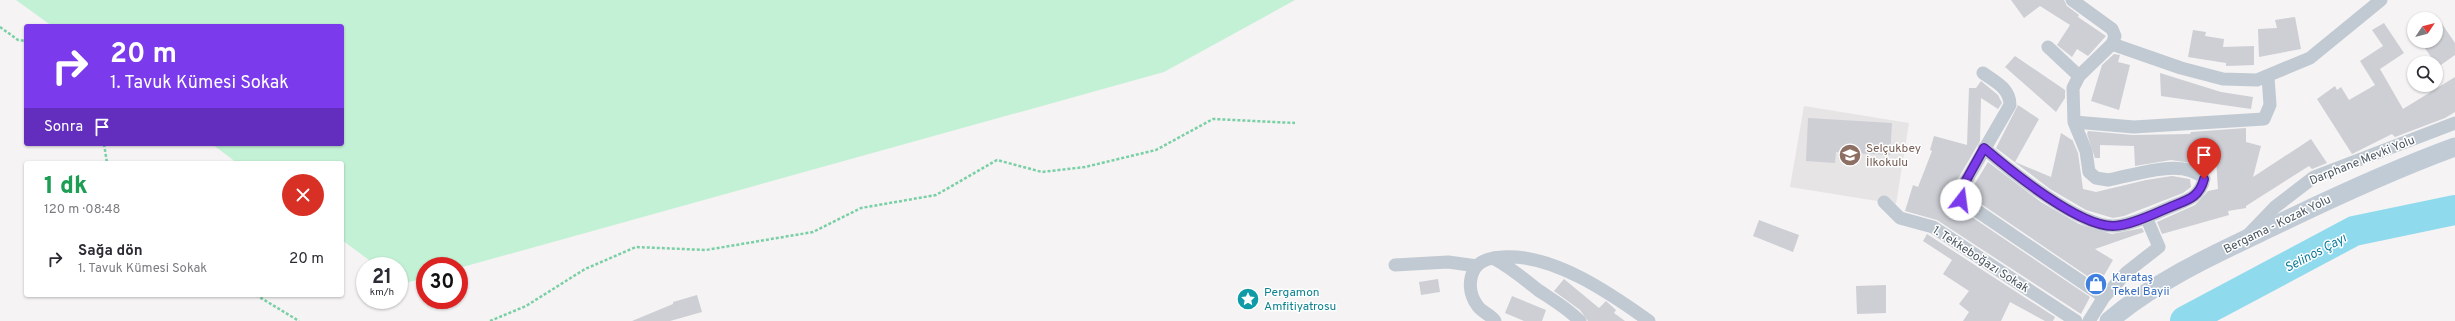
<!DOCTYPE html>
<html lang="tr">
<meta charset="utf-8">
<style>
:root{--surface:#fff;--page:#f2f2f3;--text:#2b2b33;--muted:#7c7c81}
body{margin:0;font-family:Overpass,sans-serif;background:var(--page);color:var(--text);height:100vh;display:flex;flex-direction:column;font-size:15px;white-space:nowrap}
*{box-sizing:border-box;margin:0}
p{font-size:13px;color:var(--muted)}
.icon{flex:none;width:22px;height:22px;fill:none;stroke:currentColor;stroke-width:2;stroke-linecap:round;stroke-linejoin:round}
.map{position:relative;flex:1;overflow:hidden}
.details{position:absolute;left:24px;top:161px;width:320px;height:136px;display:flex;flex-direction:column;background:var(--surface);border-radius:4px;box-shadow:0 1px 3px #0004}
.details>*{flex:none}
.top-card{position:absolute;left:24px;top:24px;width:320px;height:122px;border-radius:4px;box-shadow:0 1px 3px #0004;background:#7c3aed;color:#fff;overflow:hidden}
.needle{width:26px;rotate:55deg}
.tools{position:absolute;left:2407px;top:12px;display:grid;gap:8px}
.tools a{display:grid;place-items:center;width:36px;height:36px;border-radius:50%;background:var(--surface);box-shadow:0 1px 3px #0004;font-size:20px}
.speed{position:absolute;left:356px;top:257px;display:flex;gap:8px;font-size:20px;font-weight:700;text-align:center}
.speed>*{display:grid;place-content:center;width:52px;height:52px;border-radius:50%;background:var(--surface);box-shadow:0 1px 3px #0004;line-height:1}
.speed small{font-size:10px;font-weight:400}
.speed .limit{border:6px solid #d22;background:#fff;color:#111}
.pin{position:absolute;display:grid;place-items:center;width:34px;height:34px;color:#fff;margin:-41px -17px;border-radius:50% 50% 50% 0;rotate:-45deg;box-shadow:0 0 4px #0007}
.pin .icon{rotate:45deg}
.me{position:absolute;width:44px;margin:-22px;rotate:15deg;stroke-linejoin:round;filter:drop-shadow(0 0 3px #0008)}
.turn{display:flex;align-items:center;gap:14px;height:84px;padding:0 20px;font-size:18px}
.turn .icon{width:52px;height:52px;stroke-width:2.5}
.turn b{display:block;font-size:28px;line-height:34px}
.then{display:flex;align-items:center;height:38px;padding:0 20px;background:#0003;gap:8px;font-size:15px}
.round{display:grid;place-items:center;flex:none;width:42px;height:42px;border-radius:21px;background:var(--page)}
.overview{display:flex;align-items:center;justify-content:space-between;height:68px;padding:0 20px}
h1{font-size:24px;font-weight:800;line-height:30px;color:#1e9e55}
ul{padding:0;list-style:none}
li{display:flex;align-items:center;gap:12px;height:60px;padding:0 20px}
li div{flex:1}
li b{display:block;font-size:15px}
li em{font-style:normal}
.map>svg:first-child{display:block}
.education{fill:#e6e4e5}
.green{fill:#c3f1d5}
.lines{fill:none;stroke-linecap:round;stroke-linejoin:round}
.river{stroke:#90daee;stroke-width:30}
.building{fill:#cdcfd5}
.path{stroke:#7ad0a6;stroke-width:2.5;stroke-dasharray:3 2;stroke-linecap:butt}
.minor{stroke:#c1cad2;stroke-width:13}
.secondary{stroke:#c1cbd6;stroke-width:19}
.route-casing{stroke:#51269a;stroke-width:10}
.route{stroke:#7c3aed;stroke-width:7}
.labels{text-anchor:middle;stroke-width:3;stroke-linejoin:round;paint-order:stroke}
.education-label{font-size:12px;fill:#785e54;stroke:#fff;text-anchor:start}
.street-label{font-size:12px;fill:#4a5661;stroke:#fff}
.shop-label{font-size:12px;fill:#366cbe;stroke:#fff;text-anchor:start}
.culture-label{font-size:12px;fill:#0d838f;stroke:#fff;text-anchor:start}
.water-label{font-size:13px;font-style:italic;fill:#0c7c9b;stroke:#fff}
</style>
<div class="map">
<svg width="2455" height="321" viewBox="0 0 2455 321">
<rect width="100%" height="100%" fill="#f5f3f3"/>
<path class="education" d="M1804,106L1909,123L1896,204L1790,187Z"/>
<path class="green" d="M16,0H1295L1164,72L459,268V266H425V278L401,284L399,282V266H377L342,240V163H237L212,144H342V26H52Z"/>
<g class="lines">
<path class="river" d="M2185,321L2354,231L2455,210"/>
</g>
<path class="building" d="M2011,0H2064L2067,6L2079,15L2078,17L2106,36L2088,56L2077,49L2072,57L2057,45L2070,25L2040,6L2024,18Z
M2436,15L2455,43V55L2438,67L2420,41H2436Z
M2295,17L2301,49L2259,57L2258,29L2277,28L2275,20Z
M2384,23L2404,53L2380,69L2403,109L2455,77V112L2445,118L2395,137L2392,134L2352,154L2317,99L2335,86L2337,90L2341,87L2349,100L2375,85L2360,61L2383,46L2372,30Z
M2193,30L2206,32L2205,36L2224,39L2223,47L2254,46V65L2226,66V63L2188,57Z
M2114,54L2120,55L2118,62L2130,65L2119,110L2091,101L2102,65Z
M2015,56L2065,90V98L2056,112L2005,67Z
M2160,73L2221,92L2253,97L2251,109L2161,96Z
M1981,81L1998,95L2002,103L1998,109L1981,98L1980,141L1952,189L1953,202L1957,207L2090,297L2081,314L1937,220L1905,211L1913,185L1918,187L1932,151L1930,150L1934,136L1967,145L1969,88H1976Z
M2018,105L2039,119L2015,162L2051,177L2061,133L2072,140V139L2078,153L2083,189L2096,192L2146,180L2172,176L2190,179L2191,187L2183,193L2124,216L2113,218L2086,210L2050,189L1996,148Z
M1808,118L1892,123L1890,155L1836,152L1835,163L1806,161Z
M2246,128V142L2261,146L2253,177L2311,139L2327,163L2312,169L2309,166L2246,206V208L2228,211L2229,215L2162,234L2157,222L2195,205L2208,191L2218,189L2216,158L2190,159L2191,163L2171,160L2135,166L2134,146L2100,145V158H2095L2087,134L2088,131L2133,135L2190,134L2191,132Z
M1988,162L2041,202L2079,224L2112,234L2142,228L2144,232L2095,249L2113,260L2099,284L1968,195Z
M1759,220L1799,235L1793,252L1753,236Z
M1927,234L2055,317L2053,321H2045L2010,302L2001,321H1963L1969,312L1959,304L1969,291L1943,274L1952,260L1923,241Z
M1438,279L1440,292L1421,295L1419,282Z
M1564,279L1599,308L1606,301L1616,310L1614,313L1625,321H1588L1580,310L1554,291Z
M1886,285V313L1857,314L1856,286Z
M697,295L702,312L670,321H632L673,304V302Z
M1512,296L1546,310L1542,321H1524L1505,313Z"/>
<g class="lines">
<path class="path" d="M0,27L18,40L26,41
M104,144L107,163
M256,295L299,321
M490,321L526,306L585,269L636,247L706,250L813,232L861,208L936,195L997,160L1042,172L1085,167L1156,150L1213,119L1295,123"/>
<path class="minor" d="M2072,0L2112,29L2115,36L2112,44
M2048,47L2079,76
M1983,73C1995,82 2010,88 2010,105L1959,193L1961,200L2104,297
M2074,122L2134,127L2264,119L2270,105L2268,77
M1984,148C2010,171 2079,226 2113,226C2129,226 2154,214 2168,208C2186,200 2199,199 2204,179C2184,157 2135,175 2108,180L2096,178L2089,172L2086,151L2074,122L2073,88L2079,76L2112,44L2181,68L2223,79L2257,80L2310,58L2381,0
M1884,202L1900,218L1933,227L2076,321
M2249,234L2275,207L2314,177L2455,123
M1493,258C1510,267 1523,278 1538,290C1553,300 1567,308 1580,321
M1395,265L1448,262L1477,266
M1495,321C1490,314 1481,312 1477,305C1469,294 1468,280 1475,268C1481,260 1493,257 1502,257C1552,253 1610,293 1649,321
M2089,321L2104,297L2127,272L2159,247L2146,217"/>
<path class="secondary" d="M2109,321C2157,280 2215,254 2272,227C2332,198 2392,170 2455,147"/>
</g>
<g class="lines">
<g class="route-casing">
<path id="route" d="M1961,200L1959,193L1984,148C2011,171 2078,226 2113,226C2129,226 2154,214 2168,208C2186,200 2199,199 2204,179"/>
</g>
<use href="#route" class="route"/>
</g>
<defs>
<g id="school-disc" transform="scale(1.15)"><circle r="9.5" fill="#8d6e63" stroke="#fff"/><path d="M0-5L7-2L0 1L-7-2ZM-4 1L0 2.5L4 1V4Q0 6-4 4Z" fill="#fff"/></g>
<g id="shop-disc" transform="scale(1.15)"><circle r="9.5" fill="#3f7fe0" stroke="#fff"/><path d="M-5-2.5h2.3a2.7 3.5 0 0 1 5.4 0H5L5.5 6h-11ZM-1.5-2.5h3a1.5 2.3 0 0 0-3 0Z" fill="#fff"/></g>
<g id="sight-disc" transform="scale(1.15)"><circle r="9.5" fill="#0f9aa8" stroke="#fff"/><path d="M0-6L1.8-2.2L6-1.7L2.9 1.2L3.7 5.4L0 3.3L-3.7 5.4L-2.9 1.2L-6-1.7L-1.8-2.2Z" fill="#fff"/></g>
</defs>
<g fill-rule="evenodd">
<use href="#school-disc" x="1850" y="155"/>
<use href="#shop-disc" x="2096" y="284"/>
<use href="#sight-disc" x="1248" y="299"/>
</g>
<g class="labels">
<g class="education-label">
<text x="1866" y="152">Selçukbey<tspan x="1866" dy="14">İlkokulu</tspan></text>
</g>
<g class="street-label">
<text transform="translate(2362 160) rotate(-22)" y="4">Darphane Mevki Yolu</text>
<text transform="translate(2277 224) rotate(-26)" y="4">Bergama - Kozak Yolu</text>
<text transform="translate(1981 259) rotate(33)" y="4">1. Tekkeboğazı Sokak</text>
</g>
<g class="shop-label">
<text x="2112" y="281">Karataş<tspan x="2112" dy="14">Tekel Bayii</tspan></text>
</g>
<g class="culture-label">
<text x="1264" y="296">Pergamon<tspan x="1264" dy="14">Amfitiyatrosu</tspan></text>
</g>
<g class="water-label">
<text transform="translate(2315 252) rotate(-28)" y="5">Selinos Çayı</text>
</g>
</g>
</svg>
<div class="tools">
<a><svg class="needle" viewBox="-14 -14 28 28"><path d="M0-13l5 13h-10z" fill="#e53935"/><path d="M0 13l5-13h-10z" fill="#7c7c81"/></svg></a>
<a><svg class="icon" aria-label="search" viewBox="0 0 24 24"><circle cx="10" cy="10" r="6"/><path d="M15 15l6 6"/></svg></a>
</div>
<div class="speed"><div>21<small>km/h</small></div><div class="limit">30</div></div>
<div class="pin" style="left:2204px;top:179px;background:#d93025"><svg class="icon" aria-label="arrive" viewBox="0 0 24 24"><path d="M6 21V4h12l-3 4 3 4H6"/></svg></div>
<svg class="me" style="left:1961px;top:200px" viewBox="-20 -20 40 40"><circle r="19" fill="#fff"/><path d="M0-13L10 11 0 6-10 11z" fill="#7c3aed"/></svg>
<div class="top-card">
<div class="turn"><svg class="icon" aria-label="right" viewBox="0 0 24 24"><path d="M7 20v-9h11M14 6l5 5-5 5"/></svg><div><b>20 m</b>1. Tavuk Kümesi Sokak</div></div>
<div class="then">Sonra<svg class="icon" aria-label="arrive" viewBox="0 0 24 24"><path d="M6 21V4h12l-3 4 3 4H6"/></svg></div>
</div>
<section class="details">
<div class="overview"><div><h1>1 dk</h1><p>120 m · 08:48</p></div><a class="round" style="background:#d93025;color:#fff"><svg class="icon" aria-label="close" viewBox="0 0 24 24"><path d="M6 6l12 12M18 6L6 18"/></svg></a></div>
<ul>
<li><svg class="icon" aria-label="right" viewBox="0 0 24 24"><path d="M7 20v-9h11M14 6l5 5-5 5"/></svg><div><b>Sağa dön</b><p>1. Tavuk Kümesi Sokak</p></div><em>20 m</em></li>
</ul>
</section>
</div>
